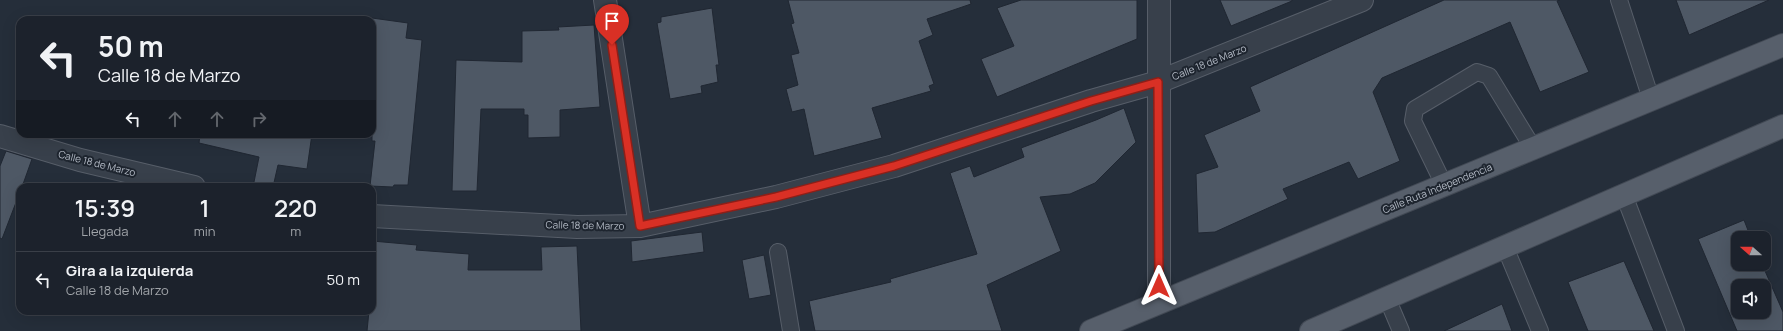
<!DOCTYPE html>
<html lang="es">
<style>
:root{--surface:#1c222c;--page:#292f38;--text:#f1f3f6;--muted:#a0a4a9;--line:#3a3f48}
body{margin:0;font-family:Manrope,sans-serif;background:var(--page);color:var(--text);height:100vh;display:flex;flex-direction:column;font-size:15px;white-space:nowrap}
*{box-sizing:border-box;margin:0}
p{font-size:13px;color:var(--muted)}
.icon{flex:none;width:22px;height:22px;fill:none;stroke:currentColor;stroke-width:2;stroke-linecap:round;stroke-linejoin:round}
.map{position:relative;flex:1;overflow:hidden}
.drawer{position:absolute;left:16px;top:183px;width:360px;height:132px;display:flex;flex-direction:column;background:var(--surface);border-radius:12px;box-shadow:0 4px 16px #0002,0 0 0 1px var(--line)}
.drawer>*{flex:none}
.banner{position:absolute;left:16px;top:16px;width:360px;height:122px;border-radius:12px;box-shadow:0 4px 16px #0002,0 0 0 1px var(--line);background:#1c222c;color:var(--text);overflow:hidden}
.needle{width:26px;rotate:291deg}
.tools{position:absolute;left:1731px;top:231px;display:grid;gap:8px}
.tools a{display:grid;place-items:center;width:40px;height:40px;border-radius:8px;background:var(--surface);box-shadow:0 4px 16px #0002,0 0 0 1px var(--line);font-size:20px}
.pin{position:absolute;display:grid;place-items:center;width:34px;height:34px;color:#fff;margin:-41px -17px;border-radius:50% 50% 50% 0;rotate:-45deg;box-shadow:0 0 4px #0007}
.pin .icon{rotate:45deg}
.me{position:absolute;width:44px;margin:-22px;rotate:0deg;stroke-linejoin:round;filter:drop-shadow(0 0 3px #0008)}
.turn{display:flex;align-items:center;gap:14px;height:84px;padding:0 16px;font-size:18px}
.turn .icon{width:52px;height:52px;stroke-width:2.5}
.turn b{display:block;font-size:28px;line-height:34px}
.lanes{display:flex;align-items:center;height:38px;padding:0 16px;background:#0003;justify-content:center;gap:20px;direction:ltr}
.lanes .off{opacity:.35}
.eta{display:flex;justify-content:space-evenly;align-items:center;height:68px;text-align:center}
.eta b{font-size:24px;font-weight:600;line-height:28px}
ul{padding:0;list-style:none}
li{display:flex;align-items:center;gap:12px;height:56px;padding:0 16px;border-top:1px solid var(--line)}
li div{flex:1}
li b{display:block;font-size:15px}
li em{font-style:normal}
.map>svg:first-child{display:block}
.building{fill:#4e5865;stroke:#202732;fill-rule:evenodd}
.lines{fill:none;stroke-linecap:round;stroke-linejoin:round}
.service-casing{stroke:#575e69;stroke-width:18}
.minor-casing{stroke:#575e69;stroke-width:24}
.primary-casing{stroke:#424954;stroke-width:24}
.service{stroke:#38404b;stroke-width:16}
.minor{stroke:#38404b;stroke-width:22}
.primary{stroke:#575f6b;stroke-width:22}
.route-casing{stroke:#8d1f18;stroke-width:10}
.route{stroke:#d93025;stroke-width:7}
.labels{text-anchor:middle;stroke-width:4;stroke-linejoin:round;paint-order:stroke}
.street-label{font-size:10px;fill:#b4bbc6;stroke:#1e252f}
</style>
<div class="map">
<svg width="1783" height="331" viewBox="0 0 1783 331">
<rect width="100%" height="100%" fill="#252e3a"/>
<path class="building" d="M788,0H970L971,4L927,19L933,35L919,41L934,84L929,86L931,91L872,108L882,138L814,156L804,109L792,112L786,89L798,85L791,55L799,53L791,24L794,23Z
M1021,0H1137V39L997,97L981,59L1014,46L997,8Z
M1220,0H1292V1L1231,26Z
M1444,0H1560L1557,1L1589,72L1540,92L1510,22L1382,78L1373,92L1400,161L1358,179L1349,162L1283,189L1288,199L1215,232L1198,233L1196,174L1218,167L1204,135L1260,111L1250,87Z
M1676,0H1769L1689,35Z
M712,8L719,65H716L718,82L701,86L702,93L670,99L657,23L661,22V17Z
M372,18L408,23L406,38L422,40L408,185H394L393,187L370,186L375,141H372Z
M594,25L600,107L560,110V137L528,138V115H524V109H481L477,191H452L456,60L522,62V31L559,30L558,27Z
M1124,108L1136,142L1095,183L1070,194L1040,197L1061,251L987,285L1002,331H815L809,301L891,282L890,279L977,254L950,173L970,166L974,177L1024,157L1021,148L1096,120Z
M200,134H312L307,169L278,165L273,187H253L259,157L199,143Z
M6,151L32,159L22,187H20V192L2,239L0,238V166Z
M1744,220L1751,238H1738V264H1762L1783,312V331H1737L1698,239ZM1738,286H1764V312H1738Z
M702,232L704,252L632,262L631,241Z
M372,241L417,245L416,250L469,254L468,270H542L541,247L577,246L581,331H367L369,311H372Z
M764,255L771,295L749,299L742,260Z
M1624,261L1654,331H1588L1568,282Z
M1502,304L1512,331H1444Z"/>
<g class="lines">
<g class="service-casing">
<path id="service" d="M1619,0L1651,99
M1444,185L1413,121L1415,109L1477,72L1489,76L1533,148
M1624,195L1676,331
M1505,247L1540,331
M778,252L791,331
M1387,298L1401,331"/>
</g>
<g class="minor-casing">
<path id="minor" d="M605,0L640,226
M1159,0V302
M0,136L80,160L194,187
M372,216L577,227L640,226L776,197L894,166L1091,101L1158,82L1362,0"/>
</g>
<g class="primary-casing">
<path id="primary" d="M1091,331L1783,45
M1311,331L1783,126"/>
</g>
<use href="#service" class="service"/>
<use href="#minor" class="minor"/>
<use href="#primary" class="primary"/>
</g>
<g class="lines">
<g class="route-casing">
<path id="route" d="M612,45L640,226L776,197L894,166L1091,101L1158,82L1159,286"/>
</g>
<use href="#route" class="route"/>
</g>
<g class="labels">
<g class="street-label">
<text transform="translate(1209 62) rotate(-22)" y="4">Calle 18 de Marzo</text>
<text transform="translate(97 163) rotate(14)" y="4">Calle 18 de Marzo</text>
<text transform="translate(1437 188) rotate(-22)" y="4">Calle Ruta Independencia</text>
<text transform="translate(585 225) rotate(1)" y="4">Calle 18 de Marzo</text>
</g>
</g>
</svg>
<div class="tools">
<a><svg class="needle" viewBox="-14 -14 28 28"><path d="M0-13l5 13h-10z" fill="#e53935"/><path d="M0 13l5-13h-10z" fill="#a0a4a9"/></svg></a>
<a><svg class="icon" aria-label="sound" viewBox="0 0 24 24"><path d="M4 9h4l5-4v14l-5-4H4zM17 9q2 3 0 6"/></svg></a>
</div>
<div class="pin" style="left:612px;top:45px;background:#d93025"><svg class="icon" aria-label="arrive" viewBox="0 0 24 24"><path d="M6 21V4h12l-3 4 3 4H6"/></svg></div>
<svg class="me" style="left:1159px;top:286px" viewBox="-20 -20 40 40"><path d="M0-17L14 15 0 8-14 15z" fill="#d93025" stroke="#fff" stroke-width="4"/></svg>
<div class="banner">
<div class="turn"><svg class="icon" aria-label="left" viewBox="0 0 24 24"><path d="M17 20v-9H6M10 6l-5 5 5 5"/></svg><div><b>50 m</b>Calle 18 de Marzo</div></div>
<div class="lanes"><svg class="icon" aria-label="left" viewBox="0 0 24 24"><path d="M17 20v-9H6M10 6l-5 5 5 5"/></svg><svg class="icon off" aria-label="ahead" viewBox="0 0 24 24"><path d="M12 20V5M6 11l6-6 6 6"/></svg><svg class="icon off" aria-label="ahead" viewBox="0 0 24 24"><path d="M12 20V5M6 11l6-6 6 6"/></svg><svg class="icon off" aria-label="right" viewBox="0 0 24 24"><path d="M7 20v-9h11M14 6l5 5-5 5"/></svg></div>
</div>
<section class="drawer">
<div class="eta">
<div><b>15:39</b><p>Llegada</p></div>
<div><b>1</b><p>min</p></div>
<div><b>220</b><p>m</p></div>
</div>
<ul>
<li><svg class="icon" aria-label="left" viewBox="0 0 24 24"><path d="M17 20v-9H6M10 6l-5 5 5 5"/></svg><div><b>Gira a la izquierda</b><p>Calle 18 de Marzo</p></div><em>50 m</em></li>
</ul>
</section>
</div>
